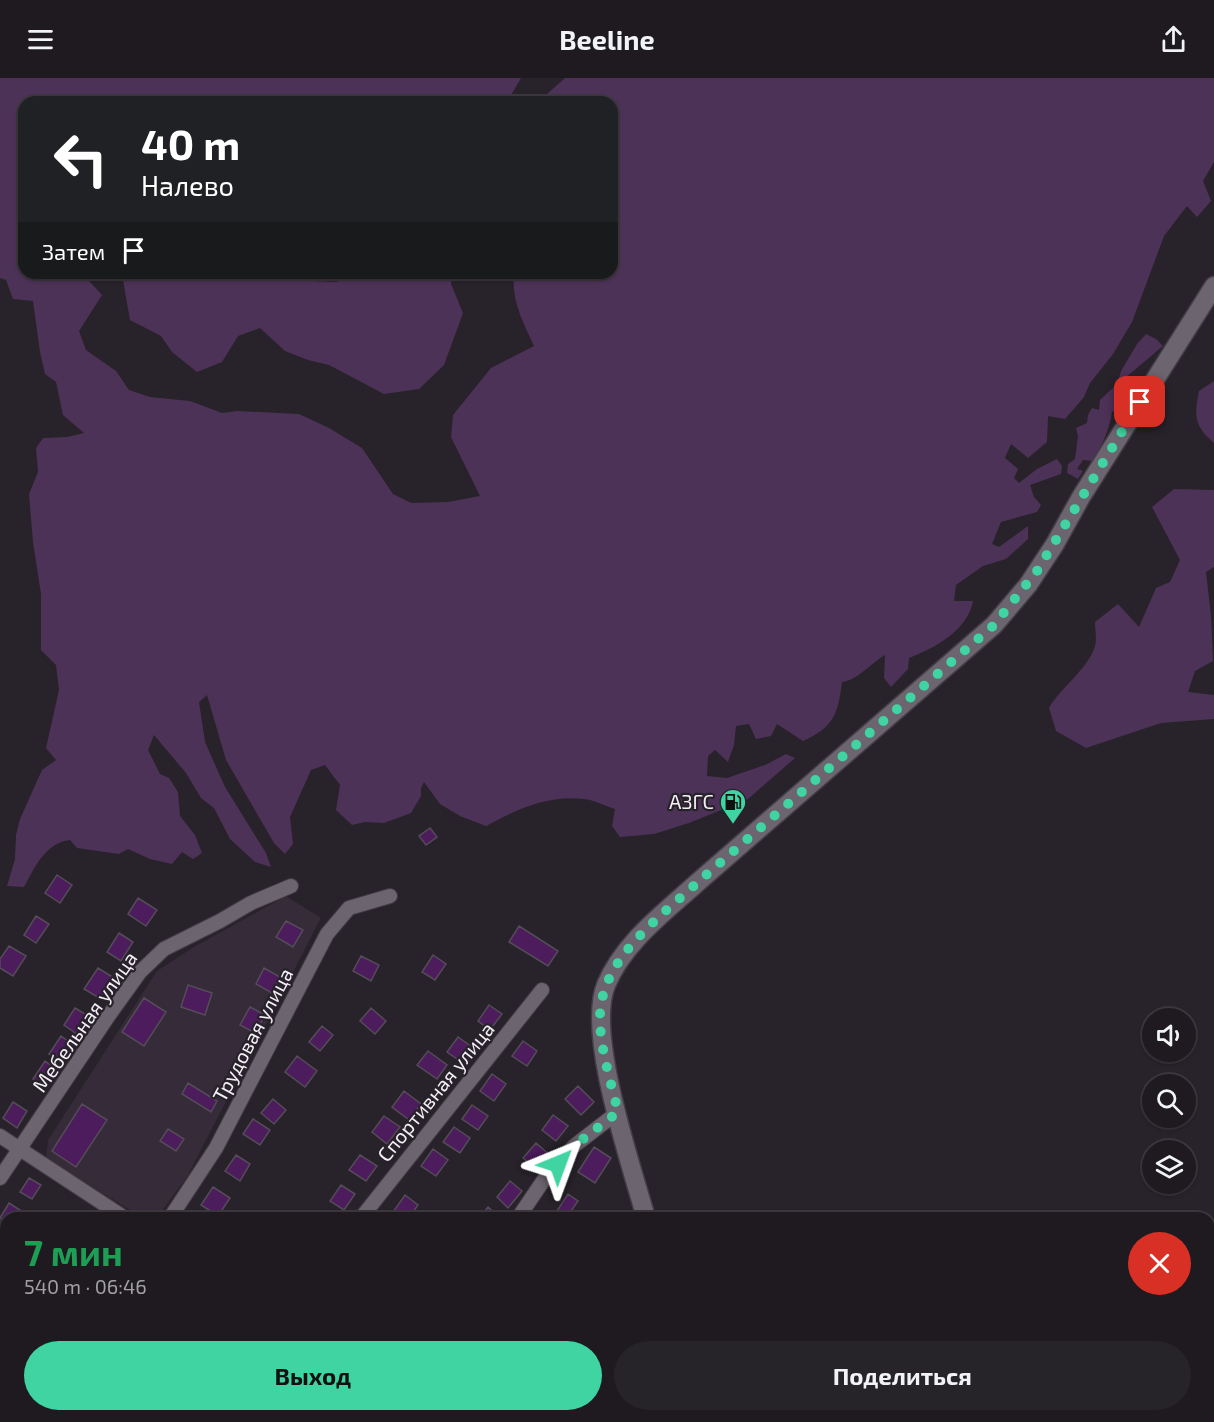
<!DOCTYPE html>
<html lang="ru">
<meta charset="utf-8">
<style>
:root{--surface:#1e1a20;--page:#262329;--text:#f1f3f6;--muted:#a1a1a5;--line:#3c383e;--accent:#3fd4a2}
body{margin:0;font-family:"Exo 2",sans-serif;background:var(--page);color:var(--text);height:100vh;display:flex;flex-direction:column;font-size:22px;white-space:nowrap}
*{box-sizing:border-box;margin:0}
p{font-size:20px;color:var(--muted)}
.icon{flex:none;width:33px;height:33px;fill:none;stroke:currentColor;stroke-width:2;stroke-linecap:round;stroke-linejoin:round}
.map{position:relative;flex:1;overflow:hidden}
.drawer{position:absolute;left:0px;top:1134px;width:1215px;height:210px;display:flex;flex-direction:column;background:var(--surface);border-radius:18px 18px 0 0;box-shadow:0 2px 4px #0004,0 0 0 2px var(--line)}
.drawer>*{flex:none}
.guide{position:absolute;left:18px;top:18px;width:600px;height:183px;border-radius:18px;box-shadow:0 2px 4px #0004,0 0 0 2px var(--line);background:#202124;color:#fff;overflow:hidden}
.tools{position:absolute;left:1142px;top:930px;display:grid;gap:12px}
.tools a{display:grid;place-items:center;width:54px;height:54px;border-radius:50%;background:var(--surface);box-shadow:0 2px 4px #0004,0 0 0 2px var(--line);font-size:30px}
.pin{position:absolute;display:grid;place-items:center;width:51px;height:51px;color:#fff;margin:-26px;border-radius:12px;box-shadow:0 3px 9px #0006}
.me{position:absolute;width:66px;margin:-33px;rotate:44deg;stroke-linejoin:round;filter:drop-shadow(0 0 4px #0008)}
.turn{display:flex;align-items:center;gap:21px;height:126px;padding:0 24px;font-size:27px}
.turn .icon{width:78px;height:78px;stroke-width:2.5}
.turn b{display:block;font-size:42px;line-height:51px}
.then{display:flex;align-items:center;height:57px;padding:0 24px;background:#0003;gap:12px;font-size:22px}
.round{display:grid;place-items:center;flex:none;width:63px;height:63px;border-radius:32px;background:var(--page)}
.overview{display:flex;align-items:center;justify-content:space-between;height:102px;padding:0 24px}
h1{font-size:36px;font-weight:700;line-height:45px;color:#1e9e55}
.action{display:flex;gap:12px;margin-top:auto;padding:12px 24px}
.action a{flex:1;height:69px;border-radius:36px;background:var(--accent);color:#111;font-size:24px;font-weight:700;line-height:69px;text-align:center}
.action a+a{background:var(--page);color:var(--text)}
header{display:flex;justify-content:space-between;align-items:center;height:78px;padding:0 24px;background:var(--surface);font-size:27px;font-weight:700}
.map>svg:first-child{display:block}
.built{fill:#352b39}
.green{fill:#4d3257}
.building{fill:#4c1c5d;stroke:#544c57;stroke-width:1.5}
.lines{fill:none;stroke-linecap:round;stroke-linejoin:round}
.minor-casing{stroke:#433d45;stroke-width:16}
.secondary-casing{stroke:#433d45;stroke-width:21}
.minor{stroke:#6c656f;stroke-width:14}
.secondary{stroke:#6c656f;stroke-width:18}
.route{stroke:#3fd4a2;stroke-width:10;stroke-dasharray:0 18}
.labels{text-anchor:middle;stroke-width:4.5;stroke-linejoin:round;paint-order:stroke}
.poi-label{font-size:20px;fill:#f4f0f6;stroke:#28222b;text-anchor:end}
.street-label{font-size:20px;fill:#f4f0f6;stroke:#28222b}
</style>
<header><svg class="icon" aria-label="menu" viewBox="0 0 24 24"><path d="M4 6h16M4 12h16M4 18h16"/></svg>Beeline<svg class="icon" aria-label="share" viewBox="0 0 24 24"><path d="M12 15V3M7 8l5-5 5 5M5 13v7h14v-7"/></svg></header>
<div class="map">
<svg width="1214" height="1344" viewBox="0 0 1214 1344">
<rect width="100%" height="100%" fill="#28222b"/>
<path class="built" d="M286,818L321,840L188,1097L157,1140H143L46,1080L48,1062L157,893L192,870Z"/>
<path class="green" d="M0,0H521L510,19L503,24H24V195H86L90,204L102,217L79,253L86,272L116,293L129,312L150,319L190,323L222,335L237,333L299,336L329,350L362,370L393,416L411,425L448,424L480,418L451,359L453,337L491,290L534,268C523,244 511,222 514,195H612V24H550L547,16L565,0H1214V84L1203,103L1211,123L1197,139L1187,128L1164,158L1132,244L1113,276L1090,305L1084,319L1065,341L1048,338L1047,364L1028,380L1011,366L1005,380L1018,391L1014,400L1019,405L1037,391L1057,381L1062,388L1061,396L1030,407L1034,419L1041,427L1037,434L1001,444L992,466L999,469L1028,448V461L1006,481L983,488L956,507L954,523H973C968,552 935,570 909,580L908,591L891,609L884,600L885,577C871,585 858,602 842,604C838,636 834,649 803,663L777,646L771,658L756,661L749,646L736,648L734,667L728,684L715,672L708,678L707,698L727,700L765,687L786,676L795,680L748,721L689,745L654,756L620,759L612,748L615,731C605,728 594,722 584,721C548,717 517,731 486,748L460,738L440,726L424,704L421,710V718L411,735L384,745L365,744L352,747L336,732L340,707L325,687L311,692L290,739L293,766L285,776L274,765L226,682L207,617L199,624L205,664L225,709L266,775L271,789L255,784L230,761L214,730L201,720L186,695L154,657L148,672L160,696L169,700L178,714L180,738L195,757L202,775L193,781L182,774L172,786L150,781L128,771L119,776L77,770L70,762C45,765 35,789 24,809L7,808L15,781L16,757L20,741L42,692L56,682L46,670L59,612L56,587L41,572V516L33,464L29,416L38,394L36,370L43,360L67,359L84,355L63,337L56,304L45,296L40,274L33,223L13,221L6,202L0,200Z
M295,195L313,203L337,204L341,195H369L384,198L386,195H452L451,206L463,235L444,287L419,311L384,316L329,287L308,282L285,273L260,250L238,258L222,284L197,294L172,274L161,258L130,242L122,196Z
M1146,256L1156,261L1163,268L1125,300L1129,309L1126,325L1112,334C1109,353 1102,367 1093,383L1083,382L1077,391L1083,393L1078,401L1067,395L1068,386L1075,381L1078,358L1076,350L1087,345L1088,337L1092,330L1099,332L1100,322L1117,306L1121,293L1137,266Z
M1214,303V365C1194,348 1194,338 1199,313Z
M1174,411L1214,412V489L1206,494L1211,538L1213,583L1195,593L1188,614L1214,617V641L1161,645L1086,670L1056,653L1049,630C1061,609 1089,590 1095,568C1097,561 1095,551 1095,544L1118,526L1139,549L1156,510L1170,504L1180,482L1152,429Z"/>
<path class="building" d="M430,750L437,759L426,767L419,758Z
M57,797L72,807L60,825L45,815Z
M138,820L157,832L146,848L128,836Z
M36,838L49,846L36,865L24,857Z
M286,843L303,852L293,869L276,859Z
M519,848L558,873L548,888L509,864Z
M119,855L133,864L121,883L107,874Z
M9,868L26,878L13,898L0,890V881Z
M433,877L446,886L435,902L422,894Z
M361,878L379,887L371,903L353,893Z
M98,890L114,900L101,921L84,911Z
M264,890L280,899L272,915L256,906Z
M188,907L212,915L205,937L181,929Z
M144,920L166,934L144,968L122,954Z
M489,927L502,936L490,952L478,943Z
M250,929L265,937L255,955L240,947Z
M75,930L90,939L78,957L64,947Z
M371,930L386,943L375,956L360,943Z
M322,948L333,957L320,973L309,964Z
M61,958L72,966L61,983L49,976Z
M458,959L476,972L466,987L447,974Z
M523,963L537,973L527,988L512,978Z
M428,973L447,987L437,1001L417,987Z
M297,978L317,993L305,1009L285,994Z
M45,983L56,991L45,1009L33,1001Z
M492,996L506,1006L494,1023L480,1013Z
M188,1005L217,1023L211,1034L182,1016Z
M578,1008L594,1024L581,1037L565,1021Z
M404,1013L421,1026L409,1042L392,1029Z
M273,1021L286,1032L274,1046L261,1035Z
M13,1024L27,1033L17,1050L3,1040Z
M82,1026L107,1042L76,1089L52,1073Z
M472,1027L488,1038L478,1052L462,1041Z
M553,1037L568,1048L556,1063L542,1052Z
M384,1038L400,1049L387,1066L372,1054Z
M253,1041L270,1052L260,1067L243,1056Z
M454,1049L470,1060L460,1075L443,1064Z
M168,1051L184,1061L176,1073L160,1063Z
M536,1065L551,1078L538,1093L523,1080Z
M594,1069L611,1080L595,1105L578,1094Z
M433,1071L448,1082L436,1098L421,1088Z
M236,1077L250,1086L240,1103L225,1093Z
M360,1077L377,1088L366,1103L349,1092Z
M29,1100L41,1107L32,1121L20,1114Z
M510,1103L522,1113L508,1130L497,1119Z
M341,1107L355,1116L344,1132L330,1123Z
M213,1109L230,1120L218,1138L201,1127Z
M568,1116L578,1123L566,1140H561L555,1136Z
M405,1117L418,1127L409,1140H401L393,1134Z
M9,1125L26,1136L24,1140H6V1144L0,1140Z
M488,1129L500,1140H479Z
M5,1328L6,1338H20L16,1344H0V1336Z
M57,1338H65L74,1344H53Z"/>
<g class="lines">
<g class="minor-casing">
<path id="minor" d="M0,1058L125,1140
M0,1100L107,940L140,894L164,871L220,843L251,825L291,808
M170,1140L216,1070L327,856L349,830L390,818
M361,1140L542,912
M518,1140L543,1103L574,1068L618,1034
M36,1344L40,1338
M216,1344L220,1338
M353,1344L354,1338
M529,1344L532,1338"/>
</g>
<g class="secondary-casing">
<path id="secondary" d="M646,1140C631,1086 586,956 606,907C623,865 665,834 698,804L994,547L1028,507L1055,466L1081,419L1214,208
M699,1338L701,1344"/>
</g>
<use href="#minor" class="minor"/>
<use href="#secondary" class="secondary"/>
</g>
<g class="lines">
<path class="route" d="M558,1086L574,1068L618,1034C611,1004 601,974 600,943C598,883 658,841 698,804L994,547L1037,493L1140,324"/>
</g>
<defs>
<g id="fuel-pin" transform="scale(1.35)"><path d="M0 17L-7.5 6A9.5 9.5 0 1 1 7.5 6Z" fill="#3fd4a2" stroke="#28222b"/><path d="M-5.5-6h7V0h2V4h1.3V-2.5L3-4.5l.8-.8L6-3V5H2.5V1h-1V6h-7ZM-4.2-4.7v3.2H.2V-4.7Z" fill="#111"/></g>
</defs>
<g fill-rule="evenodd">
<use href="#fuel-pin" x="733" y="724"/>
</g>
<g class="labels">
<g class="poi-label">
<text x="714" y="731">АЗГС</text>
</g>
<g class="street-label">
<text transform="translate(85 944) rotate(-55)" y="7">Мебельная улица</text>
<text transform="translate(253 957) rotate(-62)" y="7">Трудовая улица</text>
<text transform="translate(436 1014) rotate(-51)" y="7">Спортивная улица</text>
</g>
</g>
</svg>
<div class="tools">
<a><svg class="icon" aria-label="sound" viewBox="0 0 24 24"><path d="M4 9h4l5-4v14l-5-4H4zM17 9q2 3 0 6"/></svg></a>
<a><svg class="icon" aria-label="search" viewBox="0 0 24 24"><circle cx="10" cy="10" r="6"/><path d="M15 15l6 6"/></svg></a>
<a><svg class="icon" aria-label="layers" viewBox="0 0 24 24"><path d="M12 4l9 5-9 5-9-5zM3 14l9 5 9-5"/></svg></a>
</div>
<div class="pin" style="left:1140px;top:324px;background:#d93025"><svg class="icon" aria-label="arrive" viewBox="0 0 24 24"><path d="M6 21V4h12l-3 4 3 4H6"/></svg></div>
<svg class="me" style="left:558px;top:1086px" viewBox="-20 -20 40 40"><path d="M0-17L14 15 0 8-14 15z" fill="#3fd4a2" stroke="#fff" stroke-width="4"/></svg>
<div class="guide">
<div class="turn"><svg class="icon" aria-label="left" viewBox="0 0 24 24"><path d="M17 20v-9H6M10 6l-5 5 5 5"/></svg><div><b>40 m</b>Налево</div></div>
<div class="then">Затем<svg class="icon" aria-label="arrive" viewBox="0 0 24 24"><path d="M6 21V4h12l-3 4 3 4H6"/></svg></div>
</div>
<section class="drawer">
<div class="overview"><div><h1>7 мин</h1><p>540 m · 06:46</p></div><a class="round" style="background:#d93025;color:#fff"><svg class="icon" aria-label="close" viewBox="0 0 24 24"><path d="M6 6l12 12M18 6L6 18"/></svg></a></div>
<div class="action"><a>Выход</a><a>Поделиться</a></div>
</section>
</div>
